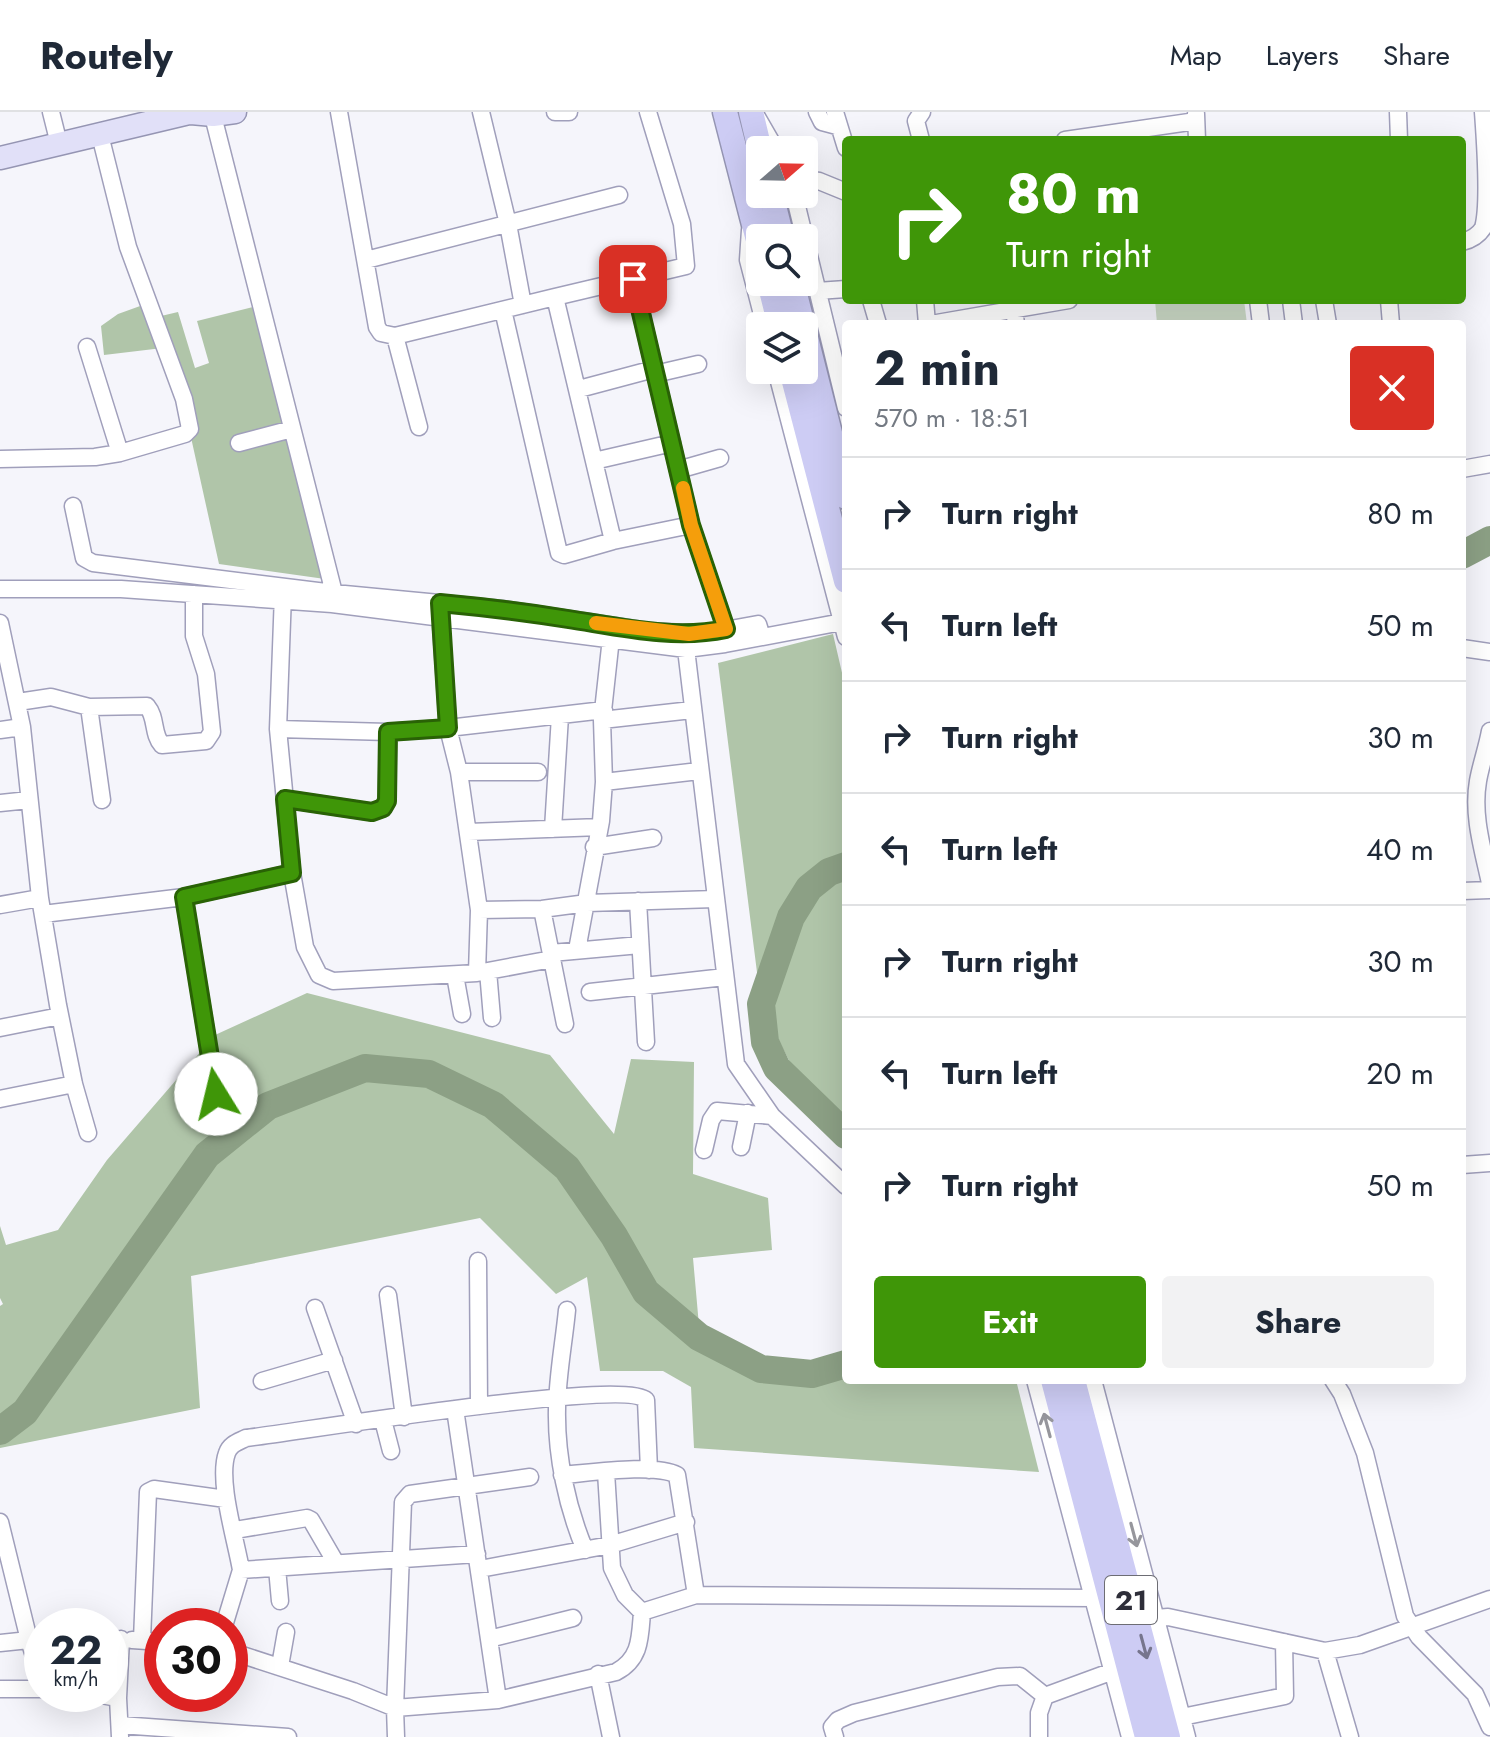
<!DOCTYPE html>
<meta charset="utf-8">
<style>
:root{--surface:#fff;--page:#f2f2f3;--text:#1f2937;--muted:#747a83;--line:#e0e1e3;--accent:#3f9608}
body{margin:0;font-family:Jost,sans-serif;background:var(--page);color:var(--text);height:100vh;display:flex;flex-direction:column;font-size:30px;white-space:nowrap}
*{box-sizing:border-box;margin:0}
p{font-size:26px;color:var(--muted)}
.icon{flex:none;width:44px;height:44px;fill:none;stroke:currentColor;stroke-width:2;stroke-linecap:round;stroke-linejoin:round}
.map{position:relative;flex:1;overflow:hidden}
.drawer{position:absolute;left:842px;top:208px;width:624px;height:1064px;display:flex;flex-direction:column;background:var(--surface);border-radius:8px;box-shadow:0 8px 32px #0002}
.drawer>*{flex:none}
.banner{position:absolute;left:842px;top:24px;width:624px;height:168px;border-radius:8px;box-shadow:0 8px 32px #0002;background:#3f9608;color:#fff;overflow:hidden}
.needle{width:52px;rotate:70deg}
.fabs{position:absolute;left:746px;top:24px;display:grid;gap:16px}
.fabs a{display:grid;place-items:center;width:72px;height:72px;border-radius:8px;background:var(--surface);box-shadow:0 8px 32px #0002;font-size:40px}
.speed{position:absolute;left:24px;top:1496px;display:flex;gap:16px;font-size:40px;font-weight:700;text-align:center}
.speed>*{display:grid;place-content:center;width:104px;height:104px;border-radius:50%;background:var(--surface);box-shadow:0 8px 32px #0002;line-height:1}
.speed small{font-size:20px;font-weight:400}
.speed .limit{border:12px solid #d22;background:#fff;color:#111}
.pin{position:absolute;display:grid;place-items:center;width:68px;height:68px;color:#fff;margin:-34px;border-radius:16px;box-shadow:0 4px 12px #0006}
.me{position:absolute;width:88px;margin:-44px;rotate:351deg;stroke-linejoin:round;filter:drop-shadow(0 0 6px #0008)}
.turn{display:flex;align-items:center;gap:28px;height:168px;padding:0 32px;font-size:36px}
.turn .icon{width:104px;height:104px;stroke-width:2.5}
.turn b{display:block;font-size:56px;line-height:68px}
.round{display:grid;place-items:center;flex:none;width:84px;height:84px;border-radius:8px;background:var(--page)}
.headline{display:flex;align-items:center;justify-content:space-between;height:136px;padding:0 32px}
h1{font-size:48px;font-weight:700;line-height:60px}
.action{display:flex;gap:16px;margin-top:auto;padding:16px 32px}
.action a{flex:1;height:92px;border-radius:8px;background:var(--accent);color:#fff;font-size:32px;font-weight:700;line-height:92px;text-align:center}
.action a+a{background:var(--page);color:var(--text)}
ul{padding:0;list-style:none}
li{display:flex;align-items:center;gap:24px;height:112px;padding:0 32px;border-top:2px solid var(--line)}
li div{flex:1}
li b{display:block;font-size:30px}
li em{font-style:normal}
header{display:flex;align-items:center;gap:48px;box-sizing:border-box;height:112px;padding:0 40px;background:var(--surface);border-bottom:2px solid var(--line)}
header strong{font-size:38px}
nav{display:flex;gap:44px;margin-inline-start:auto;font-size:28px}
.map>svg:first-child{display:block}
.green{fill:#cad8c5}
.forest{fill:#b0c5a9}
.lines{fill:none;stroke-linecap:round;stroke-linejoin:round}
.river{stroke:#8ca085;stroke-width:28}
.minor-casing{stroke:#a09fbb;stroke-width:19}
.major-casing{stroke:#9595b3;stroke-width:25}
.highway-casing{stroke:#9595b3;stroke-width:27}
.minor{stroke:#fff;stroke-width:16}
.major{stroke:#e1e0f8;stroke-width:22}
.highway{stroke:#cdccf4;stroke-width:24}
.oneway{stroke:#96969c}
.oneway2{stroke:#76758d}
.route-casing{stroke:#296205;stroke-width:20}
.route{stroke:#3f9608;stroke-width:14}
.slow{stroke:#f59e0b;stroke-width:14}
.labels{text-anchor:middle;stroke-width:6;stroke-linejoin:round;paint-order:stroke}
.shield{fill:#fff;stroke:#6d6d74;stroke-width:2}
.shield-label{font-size:28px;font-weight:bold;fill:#2e2e39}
</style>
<header>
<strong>Routely</strong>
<nav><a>Map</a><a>Layers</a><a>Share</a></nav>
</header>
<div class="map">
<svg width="1490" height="1625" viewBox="0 0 1490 1625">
<rect width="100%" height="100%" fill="#f5f5fb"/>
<path class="green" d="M1155,188H1244L1247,212H1157Z"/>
<path class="forest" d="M154,189L161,204L178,200L195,256L209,251L197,209L253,195L325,467L219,452L171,235L104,243L101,214L118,202Z
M833,522L846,578V1023L809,989L761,892L718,551Z
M307,881L550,943L614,1022L631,947L694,950L693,1062L768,1086L772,1138L693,1146L700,1225L812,1261L846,1245V1268H1016L1039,1360L694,1336L691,1275L663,1259H600L587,1165L556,1182L480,1106L191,1164L200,1296L0,1336V1194L3,1192L0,1186V1114L6,1133L58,1118L107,1048L215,923Z"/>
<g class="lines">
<path class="river" d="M1462,443L1490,428
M846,754L829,760L809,776L791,805L761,892L765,930L777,956L846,1023
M0,1319L25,1300L207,1043L268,994L365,956L429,962L493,993L567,1056L614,1124L646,1180L699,1225L761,1257L812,1262L846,1252"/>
<g class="minor-casing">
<path id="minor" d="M51,0L59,32
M212,0L334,481L333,487
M339,0L377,215L381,221L395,224L555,185L613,429
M481,0L508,112L523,193
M555,0H569
M817,0L822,10L837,14
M835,0L846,36
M1398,0L1399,28
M1196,2L1197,28
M757,5L776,38
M921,28L916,9L922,0
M1065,28L1196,9
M804,67L819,69L846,80
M794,82L846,296
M750,118L748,148L765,214
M1462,130C1470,128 1478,124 1483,116C1490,92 1485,28 1483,0
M366,148L619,83
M817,179L846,177
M555,185L686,154L682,112L648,0
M871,188L878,212
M925,188L927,212
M1258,188L1261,212
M1291,188L1294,212
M1324,188L1328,212
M1389,188L1391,212
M1014,196L1016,212
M503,198L559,441L564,443L613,429L691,413L633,167
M931,212L1069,188
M395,224L419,315
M87,235L120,341
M776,258L846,525
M655,262L698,252
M579,277L654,257
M239,331L292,317
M0,347L95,345L120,341L185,322L190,317L184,287L128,135L100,23
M594,349L672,331
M1462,357L1490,352
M678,358L720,346
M73,394L84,446L93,451L334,481L502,497L648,519L703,522L758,512L762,525
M691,413L726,517
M0,477H121L332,492L686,537L725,532L842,510
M283,482L278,617L292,761L305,835L319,863L333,869L477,861L552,847
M440,497L448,616L459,660L479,798L477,861
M0,511L22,615L40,786L58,893L74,972L88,1021
M1462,536L1490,540
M686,537L736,952L772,1004L846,1074
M18,590L51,585L89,595L147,594C157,606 152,622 162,633L206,629L212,620L206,562L194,524V482
M89,595L102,688
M602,608L692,598
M278,617L388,620L448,616L604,598
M0,618L22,615
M1490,619C1487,636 1481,652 1478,669C1472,703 1483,738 1490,771
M459,660H538
M604,670L699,659
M285,687L372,700L383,696L387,689L388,620
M0,691L29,688
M553,717L560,604
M468,720L600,715
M594,735L653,726
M1462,779L1490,778
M184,785L216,982
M638,789L646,930
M0,793L40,786
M542,797L565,912
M479,798L542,797L587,791L715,787
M43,802L184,785L292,761
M577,838L601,709L604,670L602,608L611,526
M551,841L640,833
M488,859L492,906
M455,863L462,902
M590,880L725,865
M0,916L60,904
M0,987L74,972
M741,1035L748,1001
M704,1038L711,1008L717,999L772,1004
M1462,1053L1490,1051
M478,1149L479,1294
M388,1183L404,1305
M315,1196L356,1312
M567,1198C564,1230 557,1266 557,1297C556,1344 567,1395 585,1438
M1035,1268L1130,1625
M1093,1268L1187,1625
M1333,1268L1342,1282L1365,1341L1405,1504L1419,1525L1475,1582L1490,1615
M262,1269L334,1248
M455,1297L498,1588
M383,1308L391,1339
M606,1360L612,1456L625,1483L642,1500
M562,1363C589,1361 655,1351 677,1363L696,1483
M0,1410L29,1528L42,1527
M235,1418L307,1406L311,1408L336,1451
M477,1442L241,1458C236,1428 217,1368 227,1341C230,1332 238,1330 246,1326C298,1320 623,1266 646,1288L649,1358
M277,1456L280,1489
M480,1457L610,1433L686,1410
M1156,1506L1168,1505L1325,1539L1360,1533L1490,1487
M224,1514L241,1458
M489,1527L573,1506
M132,1528L162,1530
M142,1528L148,1380L154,1377L226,1387
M0,1531L29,1528L33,1541L42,1554
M230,1539L353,1579L395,1596L498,1588L616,1560C641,1547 640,1525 642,1500L696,1483L1094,1486
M1325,1539L1350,1625
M280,1554L286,1520
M598,1562L611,1625
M0,1577H42
M95,1582L118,1586L120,1625
M118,1586L121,1527
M1182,1605L1285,1584L1284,1530
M120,1613L288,1625
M396,1625L395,1596L403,1390L410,1382L530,1365
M835,1625L832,1615L838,1608L854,1601L998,1565L1020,1564L1045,1584
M1039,1625V1601L1045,1584L1113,1559"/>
</g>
<g class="major-casing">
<path id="major" d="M191,1L213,3L235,0
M0,46L193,0"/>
</g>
<g class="highway-casing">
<path id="highway" d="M725,0L760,136
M751,0L760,38
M771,82L782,126
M769,170L780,214
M792,170L803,214
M804,218L846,385
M791,258L846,469
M1053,1268L1147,1625
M1073,1268L1168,1625"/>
</g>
<use href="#minor" class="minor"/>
<use href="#major" class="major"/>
<use href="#highway" class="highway"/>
</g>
<defs><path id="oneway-shaft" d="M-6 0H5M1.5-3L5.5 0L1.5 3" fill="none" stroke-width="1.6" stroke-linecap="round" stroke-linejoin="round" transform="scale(2)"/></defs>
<g class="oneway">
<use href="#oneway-shaft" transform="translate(1047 1313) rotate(-105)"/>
<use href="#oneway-shaft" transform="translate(1134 1423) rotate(75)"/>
</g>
<use class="oneway2" href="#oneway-shaft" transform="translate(1144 1535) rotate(75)"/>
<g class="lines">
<g class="route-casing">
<path id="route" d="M216,982L184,785L292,761L285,687L372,700L383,696L387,689L388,620L448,616L440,491C483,495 525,500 568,507C620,515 674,528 726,517L691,413L633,167"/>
</g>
<use href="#route" class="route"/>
<path class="slow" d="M596,511L689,522L726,517L691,413L683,376"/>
</g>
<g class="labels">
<rect class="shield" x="1105" y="1464" width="52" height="48" rx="6"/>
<g class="shield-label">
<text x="1131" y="1498">21</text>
</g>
</g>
</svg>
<div class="fabs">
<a><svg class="needle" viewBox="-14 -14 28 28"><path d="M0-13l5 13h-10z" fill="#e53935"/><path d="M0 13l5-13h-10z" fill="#747a83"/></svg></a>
<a><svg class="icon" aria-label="search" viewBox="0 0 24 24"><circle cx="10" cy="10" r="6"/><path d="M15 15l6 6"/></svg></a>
<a><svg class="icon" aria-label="layers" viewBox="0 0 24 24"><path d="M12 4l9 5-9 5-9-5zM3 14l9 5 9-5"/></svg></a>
</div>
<div class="speed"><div>22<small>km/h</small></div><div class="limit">30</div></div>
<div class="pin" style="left:633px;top:167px;background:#d93025"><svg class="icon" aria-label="arrive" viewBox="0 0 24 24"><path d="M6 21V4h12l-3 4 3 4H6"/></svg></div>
<svg class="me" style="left:216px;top:982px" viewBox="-20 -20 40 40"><circle r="19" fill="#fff"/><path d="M0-13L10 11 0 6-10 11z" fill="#3f9608"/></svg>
<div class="banner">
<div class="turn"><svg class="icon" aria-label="right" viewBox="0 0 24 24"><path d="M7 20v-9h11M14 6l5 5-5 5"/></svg><div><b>80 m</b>Turn right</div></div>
</div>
<section class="drawer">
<div class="headline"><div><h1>2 min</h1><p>570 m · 18:51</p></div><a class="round" style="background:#d93025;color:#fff"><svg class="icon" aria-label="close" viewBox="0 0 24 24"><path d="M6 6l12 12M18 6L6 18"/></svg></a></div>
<ul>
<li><svg class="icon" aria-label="right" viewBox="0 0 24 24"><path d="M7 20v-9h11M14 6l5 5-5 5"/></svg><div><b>Turn right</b></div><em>80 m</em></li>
<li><svg class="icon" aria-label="left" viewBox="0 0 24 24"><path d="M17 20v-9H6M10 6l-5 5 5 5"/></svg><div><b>Turn left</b></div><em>50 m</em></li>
<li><svg class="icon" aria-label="right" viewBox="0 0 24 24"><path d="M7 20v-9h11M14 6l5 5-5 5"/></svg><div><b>Turn right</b></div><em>30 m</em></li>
<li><svg class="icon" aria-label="left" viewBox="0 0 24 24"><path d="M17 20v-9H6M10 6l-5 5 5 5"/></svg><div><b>Turn left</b></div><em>40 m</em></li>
<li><svg class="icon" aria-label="right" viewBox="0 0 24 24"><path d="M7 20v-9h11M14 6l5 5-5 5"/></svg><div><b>Turn right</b></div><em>30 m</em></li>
<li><svg class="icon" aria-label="left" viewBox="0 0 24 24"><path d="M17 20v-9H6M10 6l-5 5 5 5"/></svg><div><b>Turn left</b></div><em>20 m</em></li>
<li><svg class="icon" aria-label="right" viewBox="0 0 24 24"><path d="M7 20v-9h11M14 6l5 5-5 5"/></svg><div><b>Turn right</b></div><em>50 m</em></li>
</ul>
<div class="action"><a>Exit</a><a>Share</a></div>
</section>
</div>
